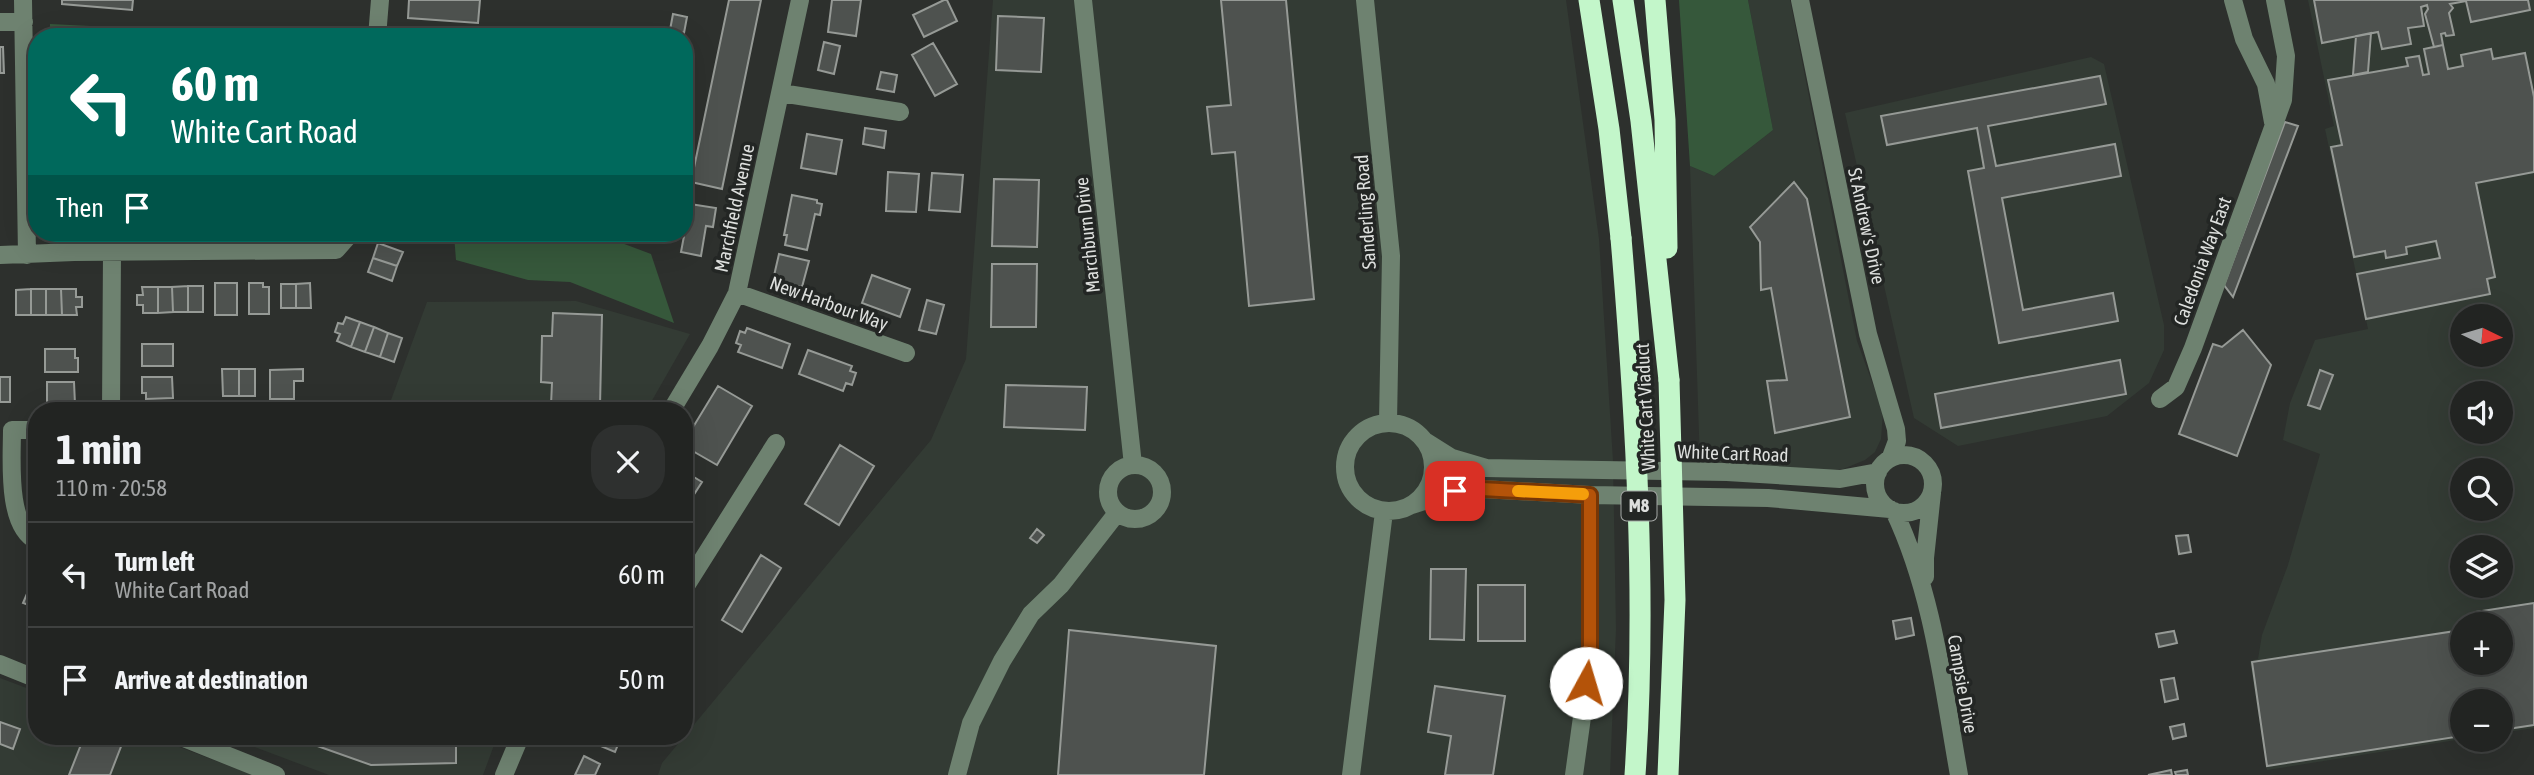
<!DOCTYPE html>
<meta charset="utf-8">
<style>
:root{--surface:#222422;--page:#2e302f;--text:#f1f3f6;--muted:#a2a4a5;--line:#3f4140}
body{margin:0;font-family:"Asap Condensed",sans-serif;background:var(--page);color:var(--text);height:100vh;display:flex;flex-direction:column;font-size:26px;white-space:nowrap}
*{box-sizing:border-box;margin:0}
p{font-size:23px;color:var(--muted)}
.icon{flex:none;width:38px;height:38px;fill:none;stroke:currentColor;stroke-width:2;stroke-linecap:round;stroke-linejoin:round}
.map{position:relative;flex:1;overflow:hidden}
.details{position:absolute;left:28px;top:402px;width:665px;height:343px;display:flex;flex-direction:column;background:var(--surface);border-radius:28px;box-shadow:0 7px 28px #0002,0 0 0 2px var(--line)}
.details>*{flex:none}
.banner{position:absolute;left:28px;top:28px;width:665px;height:214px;border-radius:28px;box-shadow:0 7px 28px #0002,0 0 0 2px var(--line);background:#00695c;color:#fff;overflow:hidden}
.needle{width:46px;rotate:95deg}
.buttons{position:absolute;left:2450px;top:304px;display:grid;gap:14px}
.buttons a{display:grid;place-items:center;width:63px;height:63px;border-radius:50%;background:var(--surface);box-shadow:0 7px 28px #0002,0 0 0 2px var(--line);font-size:35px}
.pin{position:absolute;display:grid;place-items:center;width:60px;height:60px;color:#fff;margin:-30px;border-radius:14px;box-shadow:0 4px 10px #0006}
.me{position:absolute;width:77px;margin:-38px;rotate:6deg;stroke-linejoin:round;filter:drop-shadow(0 0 5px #0008)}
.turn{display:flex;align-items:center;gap:24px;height:147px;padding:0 28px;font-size:32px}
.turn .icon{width:91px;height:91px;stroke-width:2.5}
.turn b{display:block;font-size:49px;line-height:60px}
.then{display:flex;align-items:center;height:66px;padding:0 28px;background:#0003;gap:14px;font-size:26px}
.round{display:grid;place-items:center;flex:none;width:74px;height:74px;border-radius:28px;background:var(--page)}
.overview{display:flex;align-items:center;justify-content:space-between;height:119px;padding:0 28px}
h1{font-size:42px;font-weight:700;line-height:52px}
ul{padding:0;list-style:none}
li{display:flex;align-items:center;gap:21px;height:105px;padding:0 28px;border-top:2px solid var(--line)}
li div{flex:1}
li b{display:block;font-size:26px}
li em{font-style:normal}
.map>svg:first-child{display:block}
.built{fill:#333b34;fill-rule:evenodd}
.green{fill:#36583b}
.building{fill:#4e524f;stroke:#969a96;stroke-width:2}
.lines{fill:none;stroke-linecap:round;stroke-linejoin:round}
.minor{stroke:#6e8270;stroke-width:18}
.highway{stroke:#c3f6ca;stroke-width:21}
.highway-bridge{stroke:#c3f6ca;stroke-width:21}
.route-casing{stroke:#753606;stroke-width:18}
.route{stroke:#b45309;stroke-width:12}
.slow{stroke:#f59e0b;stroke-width:12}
.labels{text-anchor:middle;stroke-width:7;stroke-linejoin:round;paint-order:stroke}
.shield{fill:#232624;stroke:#a5a8a6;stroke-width:2}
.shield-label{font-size:18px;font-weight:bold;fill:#dddfdd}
.street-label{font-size:19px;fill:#dddfdd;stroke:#232624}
</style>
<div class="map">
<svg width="2534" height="775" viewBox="0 0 2534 775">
<rect width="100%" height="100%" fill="#2d302d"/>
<path class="built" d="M993,0H1566L1599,239L1613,461L1616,629L1610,775H658L662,763L931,440L966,359Z
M1748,0H1790L1857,341L1883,412L1881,439L1875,452L1865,460L1843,469L1823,471L1775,466L1700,464L1690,166L1714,176L1773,130Z
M2308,0H2534V728L2501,733V702H2462V739L2267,770L2250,661L2258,659L2262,635L2288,565L2320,454L2283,440L2290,403L2315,340L2368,329L2325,129L2334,126ZM2462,317H2501V355H2462ZM2462,394H2501V432H2462ZM2462,471H2501V509H2462ZM2462,548H2501V586H2462ZM2462,625H2501V663H2462Z
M2091,57L2104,64L2164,325V350L2149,383L2107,416L1958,446L1914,418L1845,113Z
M576,301L690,334L646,411H387L427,302Z
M0,678L37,692V737H153L253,775H0Z
M228,737H497L483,775H329Z"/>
<path class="green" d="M1679,0H1748L1773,130L1714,176L1690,166Z
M50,24L309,37H50Z
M511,28L585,32V37H508Z
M461,233H595L651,254L674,323L570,282L528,280L456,260L454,235Z
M37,444V519L29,510L27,453Z"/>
<path class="building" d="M62,0H133L132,10L62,4Z
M409,0H480L478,23L408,18Z
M729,0H761L722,189L691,182Z
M832,0H861L856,36L828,32Z
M944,0H947L957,21L924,37L913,15Z
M1221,0H1286L1314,299L1249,306L1235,152L1212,154L1207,107L1231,105Z
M2314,0H2528L2530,10L2471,22L2466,1L2450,4L2453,8L2449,13L2454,35L2446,36L2445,33L2441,34L2443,45L2434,47L2425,14L2428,9L2427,5L2421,7L2424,26L2408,28L2411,44L2382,49L2378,32L2322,43Z
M673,14L687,17L684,33L670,30Z
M998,16L1044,18L1041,72L996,70Z
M588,29L612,31V37H588Z
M2371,33L2368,72L2353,75L2356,36Z
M824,42L840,46L834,74L818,70Z
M933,43L957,84L935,96L912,55Z
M2443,45L2448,69L2463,66L2461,55L2491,49L2493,59L2525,53L2534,97V172L2476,183L2495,277L2487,279L2490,294L2366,319L2357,274L2440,258L2436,241L2406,247L2407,254L2386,258L2385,251L2354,257L2331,147L2342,145L2328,80L2408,66L2406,58L2419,56L2423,75L2429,74L2424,49Z
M0,47H3L4,73H0Z
M881,72L897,75L894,92L877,89Z
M2100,76L2106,104L1988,126L1996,166L2115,144L2121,176L2002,198L2023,310L2113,293L2118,321L1999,343L1968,171L1984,168L1977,128L1887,145L1881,116Z
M2285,122L2298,126L2233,297L2224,285Z
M865,128L886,131L884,148L863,144Z
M807,134L842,140L836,174L801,168Z
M888,172L919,174L916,212L886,211Z
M932,173L963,175L960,212L929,210Z
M994,179L1039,180L1037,247L992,246Z
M1794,182L1807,199L1850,417L1775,433L1767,381L1787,380L1771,288L1761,290L1760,242L1750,227Z
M792,195L817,200V203L822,204L820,215L815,214L807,250L785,245L787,235H784Z
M690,204L716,208L713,227L706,226L701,256L681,252Z
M378,243L403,252L397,266L373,258Z
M779,254L809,261L802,287L773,280Z
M373,258L397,266L392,281L368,272Z
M992,264H1037L1036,327H991Z
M872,275L910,289L900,317L862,303Z
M215,283H237V315H215Z
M249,283H263V287H269V314H249Z
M310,283L311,308H296V284Z
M281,284H296V308H281Z
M188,286H203V312H188Z
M188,286V312H173L172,287Z
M142,287H158V313H143V305H137V295H143Z
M158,287H172L173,312L158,313Z
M31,289V315H16V290Z
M31,289H46V315H31Z
M46,289H61L62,315H46Z
M61,289H76V297H82V307H76L77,315H62Z
M927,300L944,305L936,334L919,330Z
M553,313L602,315L600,406L551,405L552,383L541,382L542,336H552Z
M346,317L360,322L351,347L337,341L340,334L335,332L338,323L343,324Z
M360,322L374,327L365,352L351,347Z
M374,327L388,333L380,357L365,352Z
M747,328L790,344L782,368L738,352L741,345L736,343L740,331L745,333Z
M2243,330L2271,365L2237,456L2179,434L2213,344L2222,347Z
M388,333L402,338L394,362L380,357Z
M142,344H173V366H142Z
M45,349H75V358H78V372H45Z
M808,350L852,366L850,371L856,373L852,385L846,383L843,391L799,374Z
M2120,360L2126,394L1941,428L1935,394Z
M222,369H239V396H223Z
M239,369H255V396H239Z
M303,369V381H294V399H270V370Z
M2320,370L2333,375L2320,409L2308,405Z
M0,377H10V402H0Z
M142,377H172L173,398L146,399V393H142Z
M47,382H74L75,404H47Z
M1006,385L1087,387L1085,430L1004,427Z
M718,386L752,406L717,465L684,446V442Z
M310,403L325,408L324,411H306Z
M840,445L874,466L839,525L805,504Z
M684,471L702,482L684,510Z
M1037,529L1044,535L1037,543L1030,538Z
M2188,535L2191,552L2179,554L2176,536Z
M761,555L781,568L742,632L722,620Z
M1431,569H1466L1464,640L1430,639Z
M33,580L37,581V608L23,603Z
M1478,585H1525V641H1478Z
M2534,603V725L2501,730V702H2462V736L2267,766L2252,662L2462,630V663H2501V625H2477L2475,612Z
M1911,618L1914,635L1896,639L1893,621Z
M1069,630L1216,646L1204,775H1058Z
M2174,631L2177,643L2159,647L2156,634Z
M2174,678L2178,699L2165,702L2161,680Z
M1435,686L1505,696L1493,775H1445L1451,736L1428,732Z
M0,722L20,729L13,749L0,744Z
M2184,724L2186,736L2173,739L2170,727Z
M84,737H105L122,744L110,775H69Z
M292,737H456V763L371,765Z
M587,737H621L615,752L586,740Z
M584,756L600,764L595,775H575Z
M2171,770L2172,775H2148Z
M2187,770L2188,775H2176L2175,772Z"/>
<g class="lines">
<path class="minor" d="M23,0L27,255
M1083,0L1133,465
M1365,0L1391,256L1388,422
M1800,0L1868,334L1896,429L1897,441L1891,457
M2233,0L2244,39L2266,84L2273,122
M0,22H24
M377,37L380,0
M781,93L900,112
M0,255L74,252L336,250L351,233
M737,293L906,353
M2160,399L2176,387L2193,348L2283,100L2286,56L2275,0
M111,411L112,252
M671,411L710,346L737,293L800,0
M1345 467a44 44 0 1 1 88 0a44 44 0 1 1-88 0Z
M37,430H12C12,459 6,527 37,541
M1425,441L1452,458L1486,468L1727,472L1840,479L1878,472
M1875 484a29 29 0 1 1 58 0a29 29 0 1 1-58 0Z
M1108 492a27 27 0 1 1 54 0a27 27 0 1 1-54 0Z
M1412,505L1455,491L1482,489L1590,495L1768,498L1890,509
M1894,511C1933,593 1943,686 1959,775
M1925,577V558L1932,493
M684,589L776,443
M0,664L37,679
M181,737L276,775
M504,775L520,737
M957,775L971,723L1002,661L1031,614L1061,585L1117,513
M1351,775L1384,512
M1574,775L1590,659V495"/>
<path class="highway" d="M1589,0L1609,129L1621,238
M1623,0L1641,121L1669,380
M1655,0L1665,120L1667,248"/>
<path class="highway-bridge" d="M1621,238C1636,417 1647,596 1635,775
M1668,775L1675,600L1669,380"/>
</g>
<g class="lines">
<g class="route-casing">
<path id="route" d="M1455,491L1482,489L1590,495V659L1586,683"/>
</g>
<use href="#route" class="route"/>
<path class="slow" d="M1518,491L1583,494"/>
</g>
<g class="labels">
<rect class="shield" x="1621.5" y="491.5" width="35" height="29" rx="5"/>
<g class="shield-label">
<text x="1639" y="512">M8</text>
</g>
<g class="street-label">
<text transform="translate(734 208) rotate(-78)" y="7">Marchfield Avenue</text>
<text transform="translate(1365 212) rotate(-94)" y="7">Sanderling Road</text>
<text transform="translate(1867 226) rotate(78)" y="7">St Andrew's Drive</text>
<text transform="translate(1087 235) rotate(-96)" y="7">Marchburn Drive</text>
<text transform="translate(2202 261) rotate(-70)" y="7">Caledonia Way East</text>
<text transform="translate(829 303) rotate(20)" y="7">New Harbour Way</text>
<text transform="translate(1645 407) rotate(-93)" y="7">White Cart Viaduct</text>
<text transform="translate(1733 453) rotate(2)" y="7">White Cart Road</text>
<text transform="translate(1963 684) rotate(80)" y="7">Campsie Drive</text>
</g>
</g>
</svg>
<div class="buttons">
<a><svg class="needle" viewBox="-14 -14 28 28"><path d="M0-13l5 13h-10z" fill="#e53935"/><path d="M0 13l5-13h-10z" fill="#a2a4a5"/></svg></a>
<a><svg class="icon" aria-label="sound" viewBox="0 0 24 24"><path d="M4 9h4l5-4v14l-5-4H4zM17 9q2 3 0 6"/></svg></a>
<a><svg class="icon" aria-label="search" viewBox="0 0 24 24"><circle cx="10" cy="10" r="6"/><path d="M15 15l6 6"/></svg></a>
<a><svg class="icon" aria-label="layers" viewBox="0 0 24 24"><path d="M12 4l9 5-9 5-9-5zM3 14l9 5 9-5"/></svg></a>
<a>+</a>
<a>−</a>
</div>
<div class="pin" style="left:1455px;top:491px;background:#d93025"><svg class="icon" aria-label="arrive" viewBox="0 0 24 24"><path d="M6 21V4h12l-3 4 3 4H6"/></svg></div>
<svg class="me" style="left:1586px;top:683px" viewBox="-20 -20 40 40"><circle r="19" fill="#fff"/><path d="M0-13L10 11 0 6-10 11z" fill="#b45309"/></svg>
<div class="banner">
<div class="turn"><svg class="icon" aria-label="left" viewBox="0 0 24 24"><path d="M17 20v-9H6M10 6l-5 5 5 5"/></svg><div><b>60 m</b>White Cart Road</div></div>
<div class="then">Then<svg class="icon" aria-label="arrive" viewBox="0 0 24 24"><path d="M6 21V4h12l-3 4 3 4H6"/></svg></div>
</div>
<section class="details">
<div class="overview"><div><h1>1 min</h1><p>110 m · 20:58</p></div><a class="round"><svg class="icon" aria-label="close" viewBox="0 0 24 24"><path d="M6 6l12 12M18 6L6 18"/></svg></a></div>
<ul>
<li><svg class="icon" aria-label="left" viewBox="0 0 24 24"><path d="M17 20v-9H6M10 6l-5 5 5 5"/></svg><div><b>Turn left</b><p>White Cart Road</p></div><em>60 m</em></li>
<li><svg class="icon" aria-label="arrive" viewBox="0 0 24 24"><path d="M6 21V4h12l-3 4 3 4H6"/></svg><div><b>Arrive at destination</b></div><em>50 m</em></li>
</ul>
</section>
</div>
